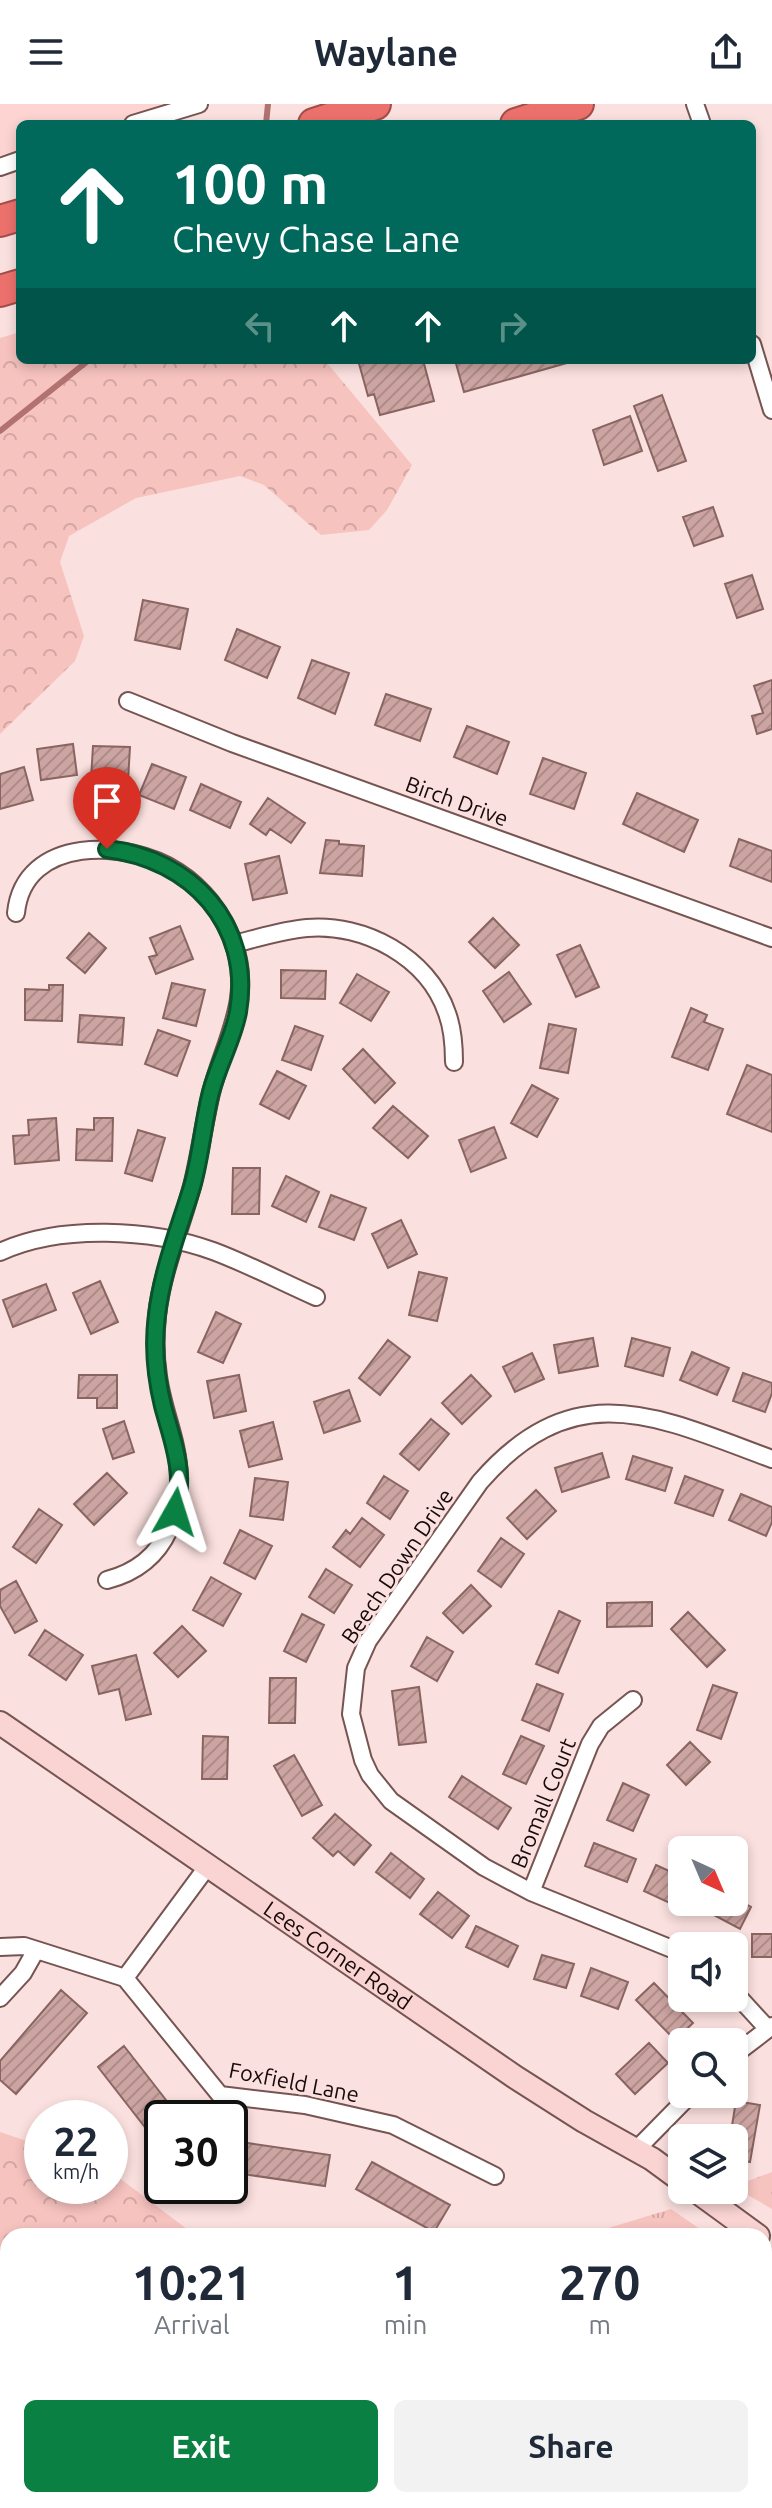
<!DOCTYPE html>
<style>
:root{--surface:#fff;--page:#f2f2f3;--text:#1f2937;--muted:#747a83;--accent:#0b8043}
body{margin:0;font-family:Ubuntu,sans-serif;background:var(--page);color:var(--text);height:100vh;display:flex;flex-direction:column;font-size:30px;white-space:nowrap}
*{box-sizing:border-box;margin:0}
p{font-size:26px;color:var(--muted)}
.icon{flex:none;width:44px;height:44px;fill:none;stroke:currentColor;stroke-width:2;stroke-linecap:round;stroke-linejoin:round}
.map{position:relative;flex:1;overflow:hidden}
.sheet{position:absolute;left:0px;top:2124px;width:772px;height:280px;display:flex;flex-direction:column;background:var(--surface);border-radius:24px 24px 0 0;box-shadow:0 4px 12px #0003}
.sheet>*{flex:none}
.top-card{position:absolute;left:16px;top:16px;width:740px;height:244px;border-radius:12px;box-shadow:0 4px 12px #0003;background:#00695c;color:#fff;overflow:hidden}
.needle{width:52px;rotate:136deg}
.controls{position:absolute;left:668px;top:1732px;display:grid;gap:16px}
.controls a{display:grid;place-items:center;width:80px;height:80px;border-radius:12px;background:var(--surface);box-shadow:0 4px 12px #0003;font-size:40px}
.speed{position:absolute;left:24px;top:1996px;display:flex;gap:16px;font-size:40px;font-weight:700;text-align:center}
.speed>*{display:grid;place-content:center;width:104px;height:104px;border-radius:50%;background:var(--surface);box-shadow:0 4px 12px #0003;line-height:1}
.speed small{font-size:20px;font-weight:400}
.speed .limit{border:4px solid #111;border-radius:12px;background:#fff;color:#111}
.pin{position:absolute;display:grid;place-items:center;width:68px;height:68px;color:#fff;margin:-82px -34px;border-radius:50% 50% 50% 0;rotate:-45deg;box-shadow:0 0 8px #0007}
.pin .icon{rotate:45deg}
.me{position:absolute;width:88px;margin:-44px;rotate:6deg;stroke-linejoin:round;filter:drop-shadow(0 0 6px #0008)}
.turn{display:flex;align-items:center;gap:28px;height:168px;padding:0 24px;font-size:36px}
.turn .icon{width:104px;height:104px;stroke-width:2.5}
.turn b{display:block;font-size:56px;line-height:68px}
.lanes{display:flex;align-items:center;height:76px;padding:0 24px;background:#0003;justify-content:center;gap:40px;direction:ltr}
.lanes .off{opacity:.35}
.eta{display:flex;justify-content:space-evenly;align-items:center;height:136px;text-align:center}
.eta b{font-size:48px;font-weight:600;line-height:56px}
.action{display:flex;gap:16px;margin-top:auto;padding:16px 24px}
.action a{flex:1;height:92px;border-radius:12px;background:var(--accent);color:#fff;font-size:32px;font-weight:600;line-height:92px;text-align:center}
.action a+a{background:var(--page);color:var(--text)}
header{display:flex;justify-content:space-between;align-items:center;height:104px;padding:0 24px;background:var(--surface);font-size:36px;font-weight:600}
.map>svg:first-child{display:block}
.built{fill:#fdd4d1}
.grass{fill:url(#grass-tufts)}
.forest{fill:url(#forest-crowns)}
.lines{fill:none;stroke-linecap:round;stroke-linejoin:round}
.stream{stroke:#b2726f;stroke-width:6}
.building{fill:url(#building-hatch);stroke:#896562;stroke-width:2}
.street-casing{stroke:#765451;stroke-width:20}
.secondary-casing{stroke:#765451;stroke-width:26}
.highway-casing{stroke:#a24d4a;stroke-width:34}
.street{stroke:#fff;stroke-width:16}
.secondary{stroke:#f9d4d3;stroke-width:22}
.highway{stroke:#ec716d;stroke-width:30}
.route-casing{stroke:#07532c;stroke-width:20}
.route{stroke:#0b8043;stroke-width:14}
.labels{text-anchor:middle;stroke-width:6;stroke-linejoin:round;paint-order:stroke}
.street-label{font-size:22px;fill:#180a0a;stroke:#fae0de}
</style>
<header><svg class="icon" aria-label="menu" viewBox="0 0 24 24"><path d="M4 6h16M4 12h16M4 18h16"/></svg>Waylane<svg class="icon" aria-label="share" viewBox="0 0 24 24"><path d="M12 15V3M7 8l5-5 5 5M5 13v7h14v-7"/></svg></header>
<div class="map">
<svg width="772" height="2404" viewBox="0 0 772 2404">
<defs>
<pattern id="grass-tufts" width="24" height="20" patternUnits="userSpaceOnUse" patternTransform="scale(2)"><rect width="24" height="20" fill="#f7c3bf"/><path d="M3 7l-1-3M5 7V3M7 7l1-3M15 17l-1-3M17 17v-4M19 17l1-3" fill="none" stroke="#d3a6a3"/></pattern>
<pattern id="forest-crowns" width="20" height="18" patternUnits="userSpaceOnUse" patternTransform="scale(2)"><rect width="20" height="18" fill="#f7c3bf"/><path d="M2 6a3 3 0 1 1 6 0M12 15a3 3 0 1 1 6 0" fill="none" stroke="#d3a6a3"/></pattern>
<pattern id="building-hatch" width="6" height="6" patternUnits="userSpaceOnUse" patternTransform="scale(2)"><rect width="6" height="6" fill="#cca4a1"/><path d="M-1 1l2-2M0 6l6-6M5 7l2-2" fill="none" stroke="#ae8c89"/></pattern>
</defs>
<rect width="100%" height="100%" fill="#fae0de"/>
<path class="built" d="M0,0H167L150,14L133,20H20V56L0,63Z"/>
<path class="grass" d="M772,2068V2105L734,2083V2082Z
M671,2105L710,2132H582Z
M8,2293V2371L0,2373V2295Z"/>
<path class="forest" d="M20,228V256H329L328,260L412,361L387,406L369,426L321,431L264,381L240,372L136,394L69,432L60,458L84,532L75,557L0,630V234Z
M0,2028L42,2042V2082H110V2067L191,2128L218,2132H8V2293L0,2295Z
M302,2396H413L418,2404H303Z"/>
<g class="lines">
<path class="stream" d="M266,20L268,0
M0,327L89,256"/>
</g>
<path class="building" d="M358,256H423L434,297L380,311L374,290L368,292Z
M455,256H574V257L464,288Z
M662,291L686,357L658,367L634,302Z
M630,312L642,347L604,361L593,326Z
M713,403L723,432L694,442L683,413Z
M752,471L763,505L737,514L725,480Z
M143,496L188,505L180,545L135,536Z
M237,525L280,543L267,574L225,556Z
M312,556L349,569L335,610L298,594Z
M772,576V625L757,630L752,612L763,609L754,582Z
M386,590L431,605L420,637L375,621Z
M467,622L509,638L497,670L454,653Z
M73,640L77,671L41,676L37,645Z
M93,642L130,643L128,677L91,675Z
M543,654L586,669L574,705L530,690Z
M152,660L186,673L174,705L139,691Z
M24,663L33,696L0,705V670Z
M201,680L241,698L230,724L190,706Z
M637,689L698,716L684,748L623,720Z
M268,694L305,719L291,739L270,725L266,731L250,720Z
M739,735L772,747V778L730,762Z
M326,736L339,737V740L364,742L362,772L320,769Z
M279,752L287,789L253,796L245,760Z
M493,814L519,841L495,864L469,838Z
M180,822L193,855L156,870L149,853L157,851L150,834Z
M89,829L106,844L85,869L67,854Z
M580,841L599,883L576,893L557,851Z
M281,866L326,867L325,895L281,894Z
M509,868L531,900L504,918L483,887Z
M357,870L389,888L371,917L340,899Z
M172,879L205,886L196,922L163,914Z
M49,881H63L62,917L25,916V885L49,886Z
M691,904L707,911L704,918L723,925L708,966L672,953Z
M80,911L124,914L122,941L78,938Z
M549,920L576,925L568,969L540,964Z
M295,922L323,932L311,966L282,956Z
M158,926L190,937L177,972L145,960Z
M363,945L395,979L375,999L343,965Z
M747,961L772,971V1028L727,1010Z
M277,967L306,982L289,1015L260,1000Z
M532,981L558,995L537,1033L511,1019Z
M393,1002L428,1032L408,1054L373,1024Z
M56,1014L59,1056L15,1060L13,1032L29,1031L28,1016Z
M94,1014H113L112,1057L76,1056L77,1025L94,1026Z
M494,1023L506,1054L471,1068L459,1036Z
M138,1026L165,1034L152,1077L125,1069Z
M233,1064H260L259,1110H232Z
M286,1072L319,1088L306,1118L272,1102Z
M331,1091L366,1104L354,1136L319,1123Z
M401,1116L417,1150L388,1164L372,1130Z
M419,1168L447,1174L437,1217L409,1211Z
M100,1177L118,1218L91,1230L73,1189Z
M46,1180L56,1206L13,1223L3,1196Z
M216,1208L241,1220L223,1259L198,1248Z
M593,1234L598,1262L559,1269L554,1241Z
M632,1234L670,1244L663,1272L625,1262Z
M388,1236L410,1253L380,1291L359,1274Z
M692,1248L729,1264L717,1291L680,1276Z
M532,1249L544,1275L515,1288L503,1263Z
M743,1269L772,1279V1289L765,1308L733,1297Z
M79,1271H117V1304H97V1294H78Z
M239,1271L246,1307L214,1314L207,1277Z
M471,1271L491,1292L462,1320L442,1299Z
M349,1286L360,1317L324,1329L314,1298Z
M431,1315L449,1330L419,1366L400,1350Z
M124,1317L134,1348L113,1355L103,1325Z
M273,1318L282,1355L249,1363L240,1327Z
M602,1349L609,1373L562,1388L555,1364Z
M633,1352L672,1364L665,1387L626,1375Z
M107,1369L127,1389L94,1421L74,1400Z
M384,1372L408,1387L390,1415L367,1399Z
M685,1372L723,1386L713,1412L675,1399Z
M255,1374L288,1378L283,1416L250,1412Z
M536,1386L556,1407L527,1435L507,1414Z
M741,1390L772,1403V1418L766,1432L729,1416Z
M39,1405L62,1421L36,1459L13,1443Z
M362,1414L384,1431L360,1463L333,1443L346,1426L350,1430Z
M240,1426L272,1442L255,1475L224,1459Z
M501,1434L524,1450L501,1483L478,1467Z
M326,1465L352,1481L334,1509L309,1493Z
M211,1473L241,1490L223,1522L193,1506Z
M16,1477L37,1517L15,1529L0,1502V1486Z
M471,1481L491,1502L463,1529L443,1509Z
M652,1498V1522L607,1523V1499Z
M559,1507L580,1517L558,1569L536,1560Z
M688,1508L725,1546L707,1563L671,1525Z
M302,1510L324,1521L306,1558L284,1547Z
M182,1522L206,1547L178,1573L154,1549Z
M45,1526L83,1551L66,1576L29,1551Z
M427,1533L453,1548L437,1577L411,1562Z
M136,1551L151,1610L126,1616L119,1585L99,1590L92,1562Z
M270,1574H296L295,1619H269Z
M537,1580L563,1590L549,1627L522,1616Z
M713,1581L737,1589L721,1635L697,1626Z
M419,1583L426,1638L399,1641L392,1587Z
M203,1632L228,1633L227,1675H202Z
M521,1632L544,1642L526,1680L503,1670Z
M690,1638L710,1658L686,1681L667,1661Z
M294,1651L322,1701L302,1712L274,1662Z
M462,1672L511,1704L498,1725L449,1693Z
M623,1679L649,1691L633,1727L607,1716Z
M335,1710L371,1741L354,1761L338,1747L333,1752L313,1734Z
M594,1739L636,1755L627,1778L585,1762Z
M391,1749L424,1775L410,1794L376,1768Z
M656,1761L682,1773V1784L674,1801L644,1787Z
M438,1788L469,1812L452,1834L420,1810Z
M734,1794L751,1803L740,1825L695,1801L696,1798H734Z
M476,1822L518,1842L508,1863L466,1843Z
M752,1830H772V1853H752Z
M542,1851L574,1860L566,1884L534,1875Z
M591,1864L628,1878L618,1905L581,1892Z
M654,1879L693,1919L675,1936L636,1896Z
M61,1886L87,1909L16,1990L0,1976V1957Z
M649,1939L668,1959L635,1990L616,1970Z
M124,1942L180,2014H162V2045L98,1963Z
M736,1997L760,2001L750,2058L734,2055V2034H730Z
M241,2038L330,2051L325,2082L236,2069Z
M372,2058L450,2101L434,2128L356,2085Z
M764,2259L772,2261V2290L764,2288Z
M764,2390L772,2394V2404H739L744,2396H764Z
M101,2396H145L146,2404H102Z
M203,2396H223L228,2404H189Z
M671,2396H723L720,2404H693Z"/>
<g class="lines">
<g class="street-casing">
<path id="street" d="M695,0L702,20
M133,20L199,0
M0,63L20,56
M752,240L772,306
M128,597L232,639L772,834
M16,809C24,731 128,735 178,768C203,784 223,810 233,838C254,894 224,937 211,989C204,1019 200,1049 193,1078C182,1123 162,1165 157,1212C155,1232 155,1253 158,1272C161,1296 170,1319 175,1342C188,1402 169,1460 107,1476
M234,840C258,834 283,826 307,824C364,819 428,853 447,909C453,925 454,941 454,958
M0,1148C60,1120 152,1125 213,1147C248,1160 282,1178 316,1193
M531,1788L590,1640L601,1622L633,1596
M0,1843L24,1842L125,1874L220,1991L305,2001L393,2021L495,2072
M682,1849L531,1788L484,1763L391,1697L370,1671L363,1656L351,1610L356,1564L368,1537L480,1378C575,1269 658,1313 772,1355
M125,1874L207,1763
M734,1888L767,1924
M0,1894L23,1869L36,1846
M734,1951L772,1922
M636,2046L691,1990
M764,2342L772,2346"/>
</g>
<g class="secondary-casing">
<g id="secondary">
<path id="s1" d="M0,1619L515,1973L584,2017L652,2055L682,2077"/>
<path d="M695,2086L758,2132"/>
</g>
</g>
<g class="highway-casing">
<path id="highway" d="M314,20L375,0
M516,20L578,0
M0,117L20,111
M0,187L20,181"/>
</g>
<use href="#street" class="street"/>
<use href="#secondary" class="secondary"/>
<use href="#highway" class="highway"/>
</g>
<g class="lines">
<g class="route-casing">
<path id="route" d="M107,745C191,755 253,820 238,908C233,935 218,961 211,988C203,1019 201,1052 192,1083C179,1125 162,1167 157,1211C153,1241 156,1273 163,1302C169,1325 178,1348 179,1372C180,1385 177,1396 175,1408"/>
</g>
<use href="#route" class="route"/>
</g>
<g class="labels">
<g class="street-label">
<text transform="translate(457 697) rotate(20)" y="8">Birch Drive</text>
<text transform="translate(397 1462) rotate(-56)" y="8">Beech Down Drive</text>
<text transform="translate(543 1699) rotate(-68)" y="8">Bromall Court</text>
<text dy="8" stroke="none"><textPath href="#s1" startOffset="410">Lees Corner Road</textPath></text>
<text transform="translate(294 1978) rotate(11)" y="8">Foxfield Lane</text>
</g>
</g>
</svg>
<div class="controls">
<a><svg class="needle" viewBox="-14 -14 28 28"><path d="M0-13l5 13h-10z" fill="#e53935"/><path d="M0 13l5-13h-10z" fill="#747a83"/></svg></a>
<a><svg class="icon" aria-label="sound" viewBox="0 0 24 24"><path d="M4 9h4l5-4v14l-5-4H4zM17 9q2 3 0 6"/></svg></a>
<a><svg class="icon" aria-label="search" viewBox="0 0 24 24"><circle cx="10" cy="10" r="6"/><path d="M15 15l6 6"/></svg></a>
<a><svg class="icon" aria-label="layers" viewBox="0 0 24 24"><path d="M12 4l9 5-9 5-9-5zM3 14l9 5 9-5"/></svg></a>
</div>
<div class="speed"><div>22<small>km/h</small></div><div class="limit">30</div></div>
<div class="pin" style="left:107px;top:745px;background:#d93025"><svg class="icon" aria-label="arrive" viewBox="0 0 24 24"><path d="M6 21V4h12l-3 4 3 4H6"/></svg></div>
<svg class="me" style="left:175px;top:1408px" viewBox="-20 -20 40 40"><path d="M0-17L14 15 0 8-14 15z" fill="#0b8043" stroke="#fff" stroke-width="4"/></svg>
<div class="top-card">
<div class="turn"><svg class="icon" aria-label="ahead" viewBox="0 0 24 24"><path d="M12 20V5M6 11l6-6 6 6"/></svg><div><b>100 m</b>Chevy Chase Lane</div></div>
<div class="lanes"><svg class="icon off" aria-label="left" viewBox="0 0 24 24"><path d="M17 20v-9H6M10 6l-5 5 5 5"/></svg><svg class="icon" aria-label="ahead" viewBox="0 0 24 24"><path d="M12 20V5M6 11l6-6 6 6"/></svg><svg class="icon" aria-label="ahead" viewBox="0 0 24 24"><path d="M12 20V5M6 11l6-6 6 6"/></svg><svg class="icon off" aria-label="right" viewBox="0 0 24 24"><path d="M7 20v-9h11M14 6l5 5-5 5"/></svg></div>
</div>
<section class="sheet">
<div class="eta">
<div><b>10:21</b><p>Arrival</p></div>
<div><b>1</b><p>min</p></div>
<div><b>270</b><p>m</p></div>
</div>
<div class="action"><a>Exit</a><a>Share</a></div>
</section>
</div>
